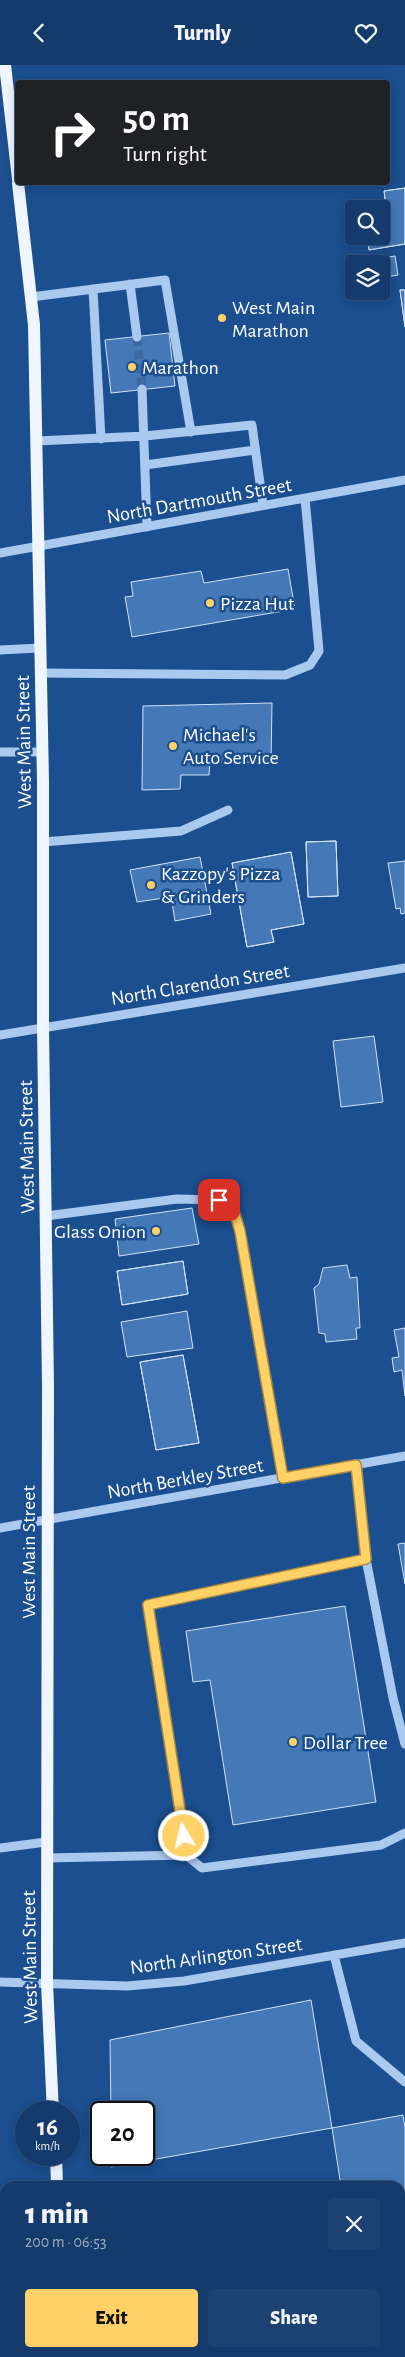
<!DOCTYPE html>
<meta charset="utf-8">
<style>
:root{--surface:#143b6b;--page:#1d4271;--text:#f1f3f6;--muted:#9dadc1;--line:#33557e;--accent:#ffd166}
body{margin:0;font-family:"Alegreya Sans",sans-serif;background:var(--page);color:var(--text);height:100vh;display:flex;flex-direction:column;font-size:19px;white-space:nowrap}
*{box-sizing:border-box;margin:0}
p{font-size:16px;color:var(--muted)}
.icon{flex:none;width:28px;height:28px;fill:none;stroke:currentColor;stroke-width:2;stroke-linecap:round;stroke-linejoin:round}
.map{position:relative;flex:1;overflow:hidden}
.panel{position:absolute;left:0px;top:2116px;width:405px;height:176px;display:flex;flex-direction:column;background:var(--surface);border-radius:15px 15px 0 0;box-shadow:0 2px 12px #0003,0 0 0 1px var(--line)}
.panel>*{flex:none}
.guide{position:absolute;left:15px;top:15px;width:375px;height:105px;border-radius:5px;box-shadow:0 2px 12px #0003,0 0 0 1px var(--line);background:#202124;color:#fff;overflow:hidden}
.tools{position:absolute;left:345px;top:135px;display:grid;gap:10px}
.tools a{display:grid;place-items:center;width:45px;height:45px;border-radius:5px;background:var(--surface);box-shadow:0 2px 12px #0003,0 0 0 1px var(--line);font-size:25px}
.speed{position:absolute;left:15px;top:2036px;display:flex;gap:10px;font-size:25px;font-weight:700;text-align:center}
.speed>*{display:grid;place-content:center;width:65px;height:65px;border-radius:50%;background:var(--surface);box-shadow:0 2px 12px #0003,0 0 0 1px var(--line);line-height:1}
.speed small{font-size:12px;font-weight:400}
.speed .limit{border:2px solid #111;border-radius:8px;background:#fff;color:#111}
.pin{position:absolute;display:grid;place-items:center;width:42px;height:42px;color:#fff;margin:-21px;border-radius:10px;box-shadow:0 2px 8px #0006}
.me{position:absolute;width:55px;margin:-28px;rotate:351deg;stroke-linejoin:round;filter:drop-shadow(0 0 4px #0008)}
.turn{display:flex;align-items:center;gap:18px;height:105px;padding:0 25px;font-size:22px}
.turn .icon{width:65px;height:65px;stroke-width:2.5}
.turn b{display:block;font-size:35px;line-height:42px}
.round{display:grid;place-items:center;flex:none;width:52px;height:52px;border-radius:5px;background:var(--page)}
.headline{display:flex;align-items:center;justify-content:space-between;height:85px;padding:0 25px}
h1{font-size:30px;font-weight:800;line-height:38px}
.action{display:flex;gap:10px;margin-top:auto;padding:10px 25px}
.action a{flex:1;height:58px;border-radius:5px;background:var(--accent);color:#111;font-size:20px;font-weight:800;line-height:58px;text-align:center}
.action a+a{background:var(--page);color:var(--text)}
header{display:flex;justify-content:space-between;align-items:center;height:65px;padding:0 25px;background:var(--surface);font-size:22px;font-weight:800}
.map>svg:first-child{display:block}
.building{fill:#4478b7;stroke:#cfe3fa}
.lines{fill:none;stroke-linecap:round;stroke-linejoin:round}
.minor-tunnel{stroke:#3d69a0;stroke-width:9;stroke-dasharray:9 4.5;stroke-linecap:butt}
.minor{stroke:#a9c9ee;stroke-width:9}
.major{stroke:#f0f6ff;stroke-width:12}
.route-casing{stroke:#a68842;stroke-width:12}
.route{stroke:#ffd166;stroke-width:9}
.poi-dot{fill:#ffd166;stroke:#1b4f8f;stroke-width:2}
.labels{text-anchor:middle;stroke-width:5;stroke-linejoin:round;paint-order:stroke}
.poi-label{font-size:20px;fill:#fff;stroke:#1b4f8f;text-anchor:start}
.street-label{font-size:20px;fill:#fff;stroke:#1b4f8f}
</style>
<header><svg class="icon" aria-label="back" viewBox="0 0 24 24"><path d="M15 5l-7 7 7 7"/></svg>Turnly<svg class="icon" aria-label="heart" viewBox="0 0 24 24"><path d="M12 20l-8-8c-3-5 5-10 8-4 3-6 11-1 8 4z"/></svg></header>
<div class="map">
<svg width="405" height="2292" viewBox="0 0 405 2292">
<rect width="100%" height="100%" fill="#1b4f8f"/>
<path class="building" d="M405,123V179L369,185L367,171H381V158L388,157L384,126Z
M405,123V179L369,185L367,171H381V158L388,157L384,126Z
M395,191L398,210L381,213V199H365V196Z
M400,225H405V262Z
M400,225H405V262Z
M169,268L175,321L111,328L105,275Z
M288,504L295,544L132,572L125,532L133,531L131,517L201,506L204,518Z
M272,638L271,698L210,697L209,710H181L180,724L142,725L143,641Z
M336,776L338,831L308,832L306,777Z
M336,776L338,831L308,832L306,777Z
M291,787L304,859L271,865L274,877L247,882L232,798Z
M291,787L304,859L271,865L274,877L247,882L232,798Z
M200,792L211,849L175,856L171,832L137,837L130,805Z
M405,796V848L401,849L400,843L396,844L388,798Z
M374,971L383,1037L341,1042L333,976Z
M192,1143L199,1179L119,1191L115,1154Z
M183,1196L188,1229L122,1240L117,1206Z
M183,1196L188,1229L122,1240L117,1206Z
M347,1200L350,1213L357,1212L360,1263H356L357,1274L326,1277L325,1269L319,1268L314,1223L319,1219L323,1203Z
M187,1246L193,1283L127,1292L121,1257Z
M405,1263V1331L402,1305L394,1307L392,1293L399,1292L394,1265Z
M183,1290L199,1378L156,1385L140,1297Z
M183,1290L199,1378L156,1385L140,1297Z
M405,1478V1519L398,1479Z
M345,1541L376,1737L233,1760L210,1615L193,1617L186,1566Z
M311,1935L332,2063L111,2102V2090H144V2048H111L110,1975Z
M403,2050L405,2063V2209L400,2210V2121H341L332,2063Z
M280,2288H335L336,2292H280Z
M280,2288H335L336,2292H280Z
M382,2288H400V2292H357Z
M382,2288H400V2292H357Z"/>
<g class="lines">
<path class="minor-tunnel" d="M137,272L142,324"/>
<path class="minor" d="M130,219L137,272
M93,224L101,374
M31,232L165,215L191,367
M142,324L147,462
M36,376L145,371L252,360L263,440
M145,400L255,385
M0,488L405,415
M0,585L40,583
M40,608L285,610L310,600L319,586L305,433
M0,687H42
M43,777L181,766L228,745
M0,970L405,903
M46,1151L177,1134L219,1135L234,1146L240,1166L283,1413
M0,1463L405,1391
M366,1494L393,1633L405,1679
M0,1783L46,1777
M186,1790L202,1803L381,1780L405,1768
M47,1793L186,1790L148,1540L366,1494L356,1400
M334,1890L356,1976L405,2017
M0,1917L127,1921L184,1916L405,1878
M400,2255L405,2258
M243,2288V2292"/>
<path class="major" d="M5,0L18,114
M18,118L34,260L43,716V962L48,1320L47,1918L53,2048
M56,2090L57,2121
M64,2288V2292"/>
</g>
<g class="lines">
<g class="route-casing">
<path id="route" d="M184,1771L148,1540L366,1494L356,1400L283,1413L240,1166L234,1146L219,1135"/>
</g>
<use href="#route" class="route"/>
</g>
<g class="poi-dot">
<circle cx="222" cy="253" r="5"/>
<circle cx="132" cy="302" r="5"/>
<circle cx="210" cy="538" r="5"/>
<circle cx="173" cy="681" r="5"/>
<circle cx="151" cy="820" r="5"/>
<circle cx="156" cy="1166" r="5"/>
<circle cx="293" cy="1677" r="5"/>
</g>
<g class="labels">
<g class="poi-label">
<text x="232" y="249">West Main<tspan x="232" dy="23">Marathon</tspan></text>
<text x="142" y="309">Marathon</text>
<text x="220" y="545">Pizza Hut</text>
<text x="183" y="676">Michael's<tspan x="183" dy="23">Auto Service</tspan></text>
<text x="161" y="815">Kazzopy's Pizza<tspan x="161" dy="23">&amp; Grinders</tspan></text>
<text x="146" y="1173" text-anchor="end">Glass Onion</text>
<text x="303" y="1684">Dollar Tree</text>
</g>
<g class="street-label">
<text transform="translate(199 435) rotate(-10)" y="7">North Dartmouth Street</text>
<text transform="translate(23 677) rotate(-91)" y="7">West Main Street</text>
<text transform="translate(200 919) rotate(-9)" y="7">North Clarendon Street</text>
<text transform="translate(26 1082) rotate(-91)" y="7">West Main Street</text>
<text transform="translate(185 1413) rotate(-10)" y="7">North Berkley Street</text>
<text transform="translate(28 1487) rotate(-90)" y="7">West Main Street</text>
<text transform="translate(216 1890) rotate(-8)" y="7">North Arlington Street</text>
<text transform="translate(29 1892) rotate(-91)" y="7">West Main Street</text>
</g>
</g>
</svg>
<div class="tools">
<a><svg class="icon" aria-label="search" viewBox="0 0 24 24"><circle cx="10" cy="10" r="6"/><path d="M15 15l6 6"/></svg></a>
<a><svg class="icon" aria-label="layers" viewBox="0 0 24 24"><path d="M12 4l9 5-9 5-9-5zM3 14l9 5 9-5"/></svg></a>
</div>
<div class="speed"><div>16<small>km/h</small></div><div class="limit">20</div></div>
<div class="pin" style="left:219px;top:1135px;background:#d93025"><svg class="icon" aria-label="arrive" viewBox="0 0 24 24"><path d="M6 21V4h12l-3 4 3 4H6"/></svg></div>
<svg class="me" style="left:184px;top:1771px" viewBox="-20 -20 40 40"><circle r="17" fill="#ffd166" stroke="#fff" stroke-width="3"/><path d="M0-11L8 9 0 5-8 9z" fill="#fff"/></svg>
<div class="guide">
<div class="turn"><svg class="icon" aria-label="right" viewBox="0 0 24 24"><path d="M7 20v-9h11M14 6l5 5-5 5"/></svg><div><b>50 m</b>Turn right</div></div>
</div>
<section class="panel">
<div class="headline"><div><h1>1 min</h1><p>200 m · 06:53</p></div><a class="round"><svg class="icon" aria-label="close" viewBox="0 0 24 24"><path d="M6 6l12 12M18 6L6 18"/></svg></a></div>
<div class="action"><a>Exit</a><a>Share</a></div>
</section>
</div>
